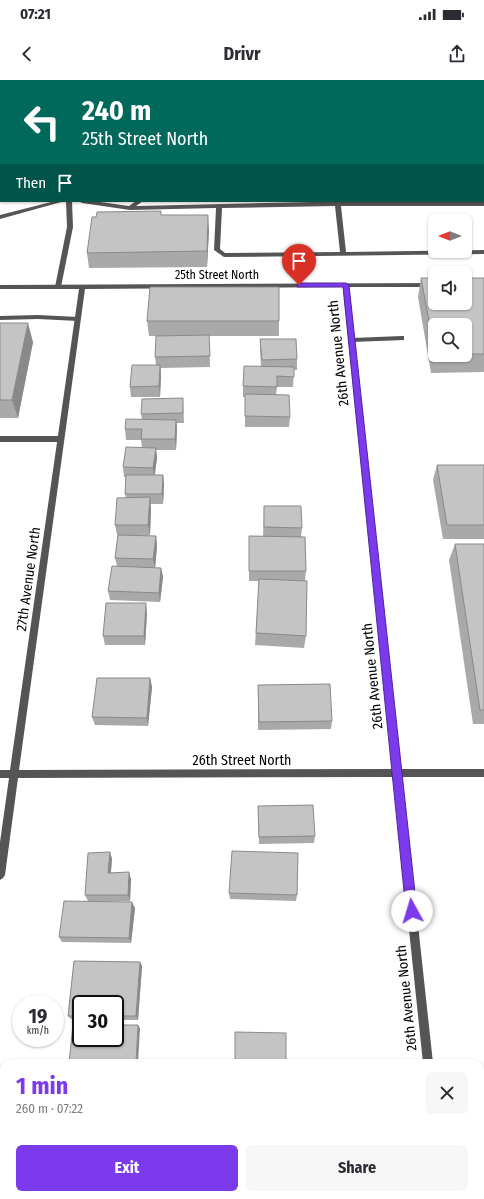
<!DOCTYPE html>
<meta charset="utf-8">
<style>
:root{--surface:#fff;--page:#f7f7f7;--text:#2b2b33;--muted:#7c7c81;--accent:#7c3aed}
body{margin:0;font-family:"Fira Sans Condensed",sans-serif;background:var(--page);color:var(--text);height:100vh;display:flex;flex-direction:column;font-size:15px;white-space:nowrap}
*{box-sizing:border-box;margin:0}
p{font-size:13px;color:var(--muted)}
.icon{flex:none;width:22px;height:22px;fill:none;stroke:currentColor;stroke-width:2;stroke-linecap:round;stroke-linejoin:round}
.map{position:relative;flex:1;overflow:hidden}
.details{position:absolute;left:0px;top:979px;width:484px;height:140px;display:flex;flex-direction:column;background:var(--surface);border-radius:12px 12px 0 0;box-shadow:0 1px 3px #0004}
.details>*{flex:none}
.top-card{position:absolute;left:0px;top:0px;width:484px;height:122px;box-shadow:0 1px 3px #0004;background:#00695c;color:#fff;overflow:hidden}
.needle{width:26px;rotate:270deg}
.fabs{position:absolute;left:428px;top:134px;display:grid;gap:8px}
.fabs a{display:grid;place-items:center;width:44px;height:44px;border-radius:6px;background:var(--surface);box-shadow:0 1px 3px #0004;font-size:20px}
.speed{position:absolute;left:12px;top:915px;display:flex;gap:8px;font-size:20px;font-weight:700;text-align:center}
.speed>*{display:grid;place-content:center;width:52px;height:52px;border-radius:50%;background:var(--surface);box-shadow:0 1px 3px #0004;line-height:1}
.speed small{font-size:10px;font-weight:400}
.speed .limit{border:2px solid #111;border-radius:6px;background:#fff;color:#111}
.pin{position:absolute;display:grid;place-items:center;width:34px;height:34px;color:#fff;margin:-41px -17px;border-radius:50% 50% 50% 0;rotate:-45deg;box-shadow:0 0 4px #0007}
.pin .icon{rotate:45deg}
.me{position:absolute;width:44px;margin:-22px;rotate:354deg;stroke-linejoin:round;filter:drop-shadow(0 0 3px #0008)}
.turn{display:flex;align-items:center;gap:14px;height:84px;padding:0 16px;font-size:18px}
.turn .icon{width:52px;height:52px;stroke-width:2.5}
.turn b{display:block;font-size:28px;line-height:34px}
.then{display:flex;align-items:center;height:38px;padding:0 16px;background:#0003;gap:8px;font-size:15px}
.round{display:grid;place-items:center;flex:none;width:42px;height:42px;border-radius:6px;background:var(--page)}
.overview{display:flex;align-items:center;justify-content:space-between;height:68px;padding:0 16px}
h1{font-size:24px;font-weight:700;line-height:30px;color:var(--accent)}
.button{display:flex;gap:8px;margin-top:auto;padding:8px 16px}
.button a{flex:1;height:46px;border-radius:6px;background:var(--accent);color:#fff;font-size:16px;font-weight:700;line-height:46px;text-align:center}
.button a+a{background:var(--page);color:var(--text)}
.status{display:flex;justify-content:space-between;align-items:center;height:28px;padding:0 20px;background:var(--surface);direction:ltr}
.status svg{height:11px;fill:currentColor}
header{display:flex;justify-content:space-between;align-items:center;height:52px;padding:0 16px;background:var(--surface);font-size:18px;font-weight:700}
.map>svg:first-child{display:block}
.lines{fill:none;stroke-linecap:round;stroke-linejoin:round}
.service{fill:#555;fill-rule:evenodd}
.minor{fill:#555;fill-rule:evenodd}
.rail{stroke:#000;stroke-width:2;stroke-dasharray:4 1.5 0.5 1.5;stroke-linecap:butt}
.wall{fill:#a9a9a9;fill-rule:evenodd}
.shaded-wall{fill:#898989}
.building{fill:#c4c4c4;stroke:#898989}
.route{fill:#7c3aed;stroke:#51269a}
.labels{text-anchor:middle;stroke-width:4;stroke-linejoin:round;paint-order:stroke}
.far-street-label{font-size:12px;fill:#000;stroke:#fff}
.street-label{font-size:14px;fill:#000;stroke:#fff}
</style>
<div class="status"><b>07:21</b><svg viewBox="0 0 49 12"><path d="M0 12V9h3v3zM5 12V6h3v6zM10 12V3h3v9zM15 12V0h3v12zM26 1h20v11H26zM47 4h2v5h-2z"/></svg></div>
<header><svg class="icon" aria-label="back" viewBox="0 0 24 24"><path d="M15 5l-7 7 7 7"/></svg>Drivr<svg class="icon" aria-label="share" viewBox="0 0 24 24"><path d="M12 15V3M7 8l5-5 5 5M5 13v7h14v-7"/></svg></header>
<div class="map">
<svg width="484" height="1119" viewBox="0 0 484 1119">
<rect width="100%" height="100%" fill="#fff"/>
<g class="lines">
<path class="service" d="M483,63H484V67H483Z
M55,121H65L0,139V135Z
M66,121H72L73,147L61,207L58,209L55,207L67,147Z
M79,121H93L129,126L136,121H143L136,126L313,122H484V126H341L346,172L484,170V174L224,177L214,170L216,128L130,130L82,123ZM335,126L340,172L225,173L220,169L222,128Z
M38,235L78,237L81,239L78,241L38,239L0,240V236Z
M402,256H404V260L352,262L349,260L352,258Z
M0,356H61L64,359L61,362H0Z"/>
<path class="minor" d="M435,203V207H349L401,689H484V697H402L433,983H423L393,697L18,698L5,795L3,798L0,800V762L9,698H0V690H10L79,209H0V205ZM343,207L393,689L19,690L85,209Z
M436,1115H448V1119H436Z"/>
<path class="rail" d="M242,1L245,0"/>
</g>
<path class="wall" d="M353,0H484V45H483V1H353Z
M483,72H484V117H483Z
M161,135L209,150L207,187L89,188L87,173Z
M421,198H484V292L431,293L418,217ZM435,245H465V275H435Z
M147,241H279V256H209L210,287L161,288V296L160,317H131L130,307L156,285L155,277L160,256H149Z
M0,243L33,262L18,338H0Z
M260,259L297,279V290H294L293,307H277L276,315L290,337L289,347H245V317H243V306L261,286L260,270Z
M183,318L184,343H177V350L176,370H156L157,378L155,395H163L164,405L163,424H150L151,428L150,455H129L156,456L157,466L155,488H161L163,497L160,522L110,520L108,511L117,486L115,478L118,455H117L115,445L126,418L125,414L126,397H124L123,387L142,367L141,360H126L125,349L142,339L141,334Z
M437,385H484V459H443L433,400Z
M264,426L302,448L301,457L306,491L305,501L306,556L304,568L255,565L259,501H249V456L263,457Z
M455,464H484V644H473L449,480Z
M147,533L145,565H105L103,556Z
M150,598L152,607L148,646L95,645L92,637Z
M258,605L332,641L331,649L258,650Z
M258,726L315,756L314,763L259,764Z
M110,772L112,779L111,793L131,799L130,821H88L85,815Z
M229,813L297,815L296,821L230,819Z
M135,828L131,863L62,862L59,857Z
M74,881L140,882L142,886L138,940H115V924H81V939H71L68,936Z"/>
<path class="shaded-wall" d="M51,0H56V1H51Z
M128,0H152V1H125Z
M1,8V42L0,45V12Z
M208,135L209,150L207,187V171Z
M28,243L33,262L18,338L12,320Z
M160,285L161,296L160,317L159,306Z
M176,340L177,350L176,370L175,359Z
M156,368L157,378L154,398L153,388Z
M163,395L164,405L163,424L162,414Z
M150,417L151,428L150,455L148,445Z
M156,456L157,466L155,489L153,479Z
M161,488L163,497L160,522L159,513Z
M146,523L147,533L145,565L144,556Z
M150,598L152,607L148,646L147,638Z
M110,772L112,779L110,799L108,793Z
M129,792L131,799L130,821L128,815Z
M132,822L135,828L131,863L129,858Z
M140,882L142,886L138,940L136,936Z
M138,945L140,948L138,983H136Z
M133,1115H135V1119H133Z"/>
<path class="building" d="M0,0H3V1H1V8L0,12Z
M7,0H51V1H7Z
M85,0H128L125,1H86Z
M357,0H484V30H483V1H357Z
M483,72H484V101H483Z
M161,131V135H208L207,171L87,173L92,137H96L97,132Z
M421,198H435V223H465V198H484V274H465V245H435V272Z
M150,207H279V241H147Z
M0,243H28L12,320H0Z
M209,255L210,276L155,277L156,256Z
M260,259H296L297,279L262,280Z
M132,285H160L159,306L130,307Z
M244,286L294,287V297L277,296V307L243,306Z
M245,314L289,315L290,337L245,336Z
M183,318V333L141,334L142,319Z
M126,339L176,340L175,359H141L142,349H125Z
M126,367L156,368L153,388L123,387Z
M437,385H484V445H447Z
M126,395H163L162,414H125Z
M150,417L148,445H115L117,418Z
M264,426H301L302,448L264,447Z
M118,455L156,456L153,479L115,478Z
M249,456L305,457L306,491H249Z
M455,464H484V630H480Z
M112,486L161,488L159,513L108,511Z
M259,499L307,501L306,556L256,553Z
M106,523H146L144,556H103Z
M97,598H150L147,638L92,637Z
M330,604L332,641L259,642L258,605Z
M313,725L315,756L259,757L258,726Z
M232,771L298,773L297,815L229,813Z
M110,772L108,793L129,792L128,815H85L88,773Z
M64,821L132,822L129,858L59,857Z
M74,881L140,882L136,936H115V924H81V936H68Z
M73,945H81V958H115V945H138L136,983H69Z
M235,952L286,953V983H235Z
M60,1115H133V1119H59Z
M233,1115H343V1118L233,1116Z"/>
<path class="route" d="M299,203H346L349,205L417,831L416,834L412,836L408,834L406,831L343,207H297V204Z"/>
<g class="labels">
<g class="far-street-label">
<text x="217" y="199">25th Street North</text>
</g>
<g class="street-label">
<text transform="translate(338 273) rotate(-96)" y="5">26th Avenue North</text>
<text transform="translate(28 499) rotate(-82)" y="5">27th Avenue North</text>
<text transform="translate(372 596) rotate(-96)" y="5">26th Avenue North</text>
<text x="242" y="685">26th Street North</text>
<text transform="translate(406 918) rotate(-96)" y="5">26th Avenue North</text>
</g>
</g>
</svg>
<div class="fabs">
<a><svg class="needle" viewBox="-14 -14 28 28"><path d="M0-13l5 13h-10z" fill="#e53935"/><path d="M0 13l5-13h-10z" fill="#7c7c81"/></svg></a>
<a><svg class="icon" aria-label="sound" viewBox="0 0 24 24"><path d="M4 9h4l5-4v14l-5-4H4zM17 9q2 3 0 6"/></svg></a>
<a><svg class="icon" aria-label="search" viewBox="0 0 24 24"><circle cx="10" cy="10" r="6"/><path d="M15 15l6 6"/></svg></a>
</div>
<div class="speed"><div>19<small>km/h</small></div><div class="limit">30</div></div>
<div class="pin" style="left:299px;top:205px;background:#d93025"><svg class="icon" aria-label="arrive" viewBox="0 0 24 24"><path d="M6 21V4h12l-3 4 3 4H6"/></svg></div>
<svg class="me" style="left:412px;top:831px" viewBox="-20 -20 40 40"><circle r="19" fill="#fff"/><path d="M0-13L10 11 0 6-10 11z" fill="#7c3aed"/></svg>
<div class="top-card">
<div class="turn"><svg class="icon" aria-label="left" viewBox="0 0 24 24"><path d="M17 20v-9H6M10 6l-5 5 5 5"/></svg><div><b>240 m</b>25th Street North</div></div>
<div class="then">Then<svg class="icon" aria-label="arrive" viewBox="0 0 24 24"><path d="M6 21V4h12l-3 4 3 4H6"/></svg></div>
</div>
<section class="details">
<div class="overview"><div><h1>1 min</h1><p>260 m · 07:22</p></div><a class="round"><svg class="icon" aria-label="close" viewBox="0 0 24 24"><path d="M6 6l12 12M18 6L6 18"/></svg></a></div>
<div class="button"><a>Exit</a><a>Share</a></div>
</section>
</div>
